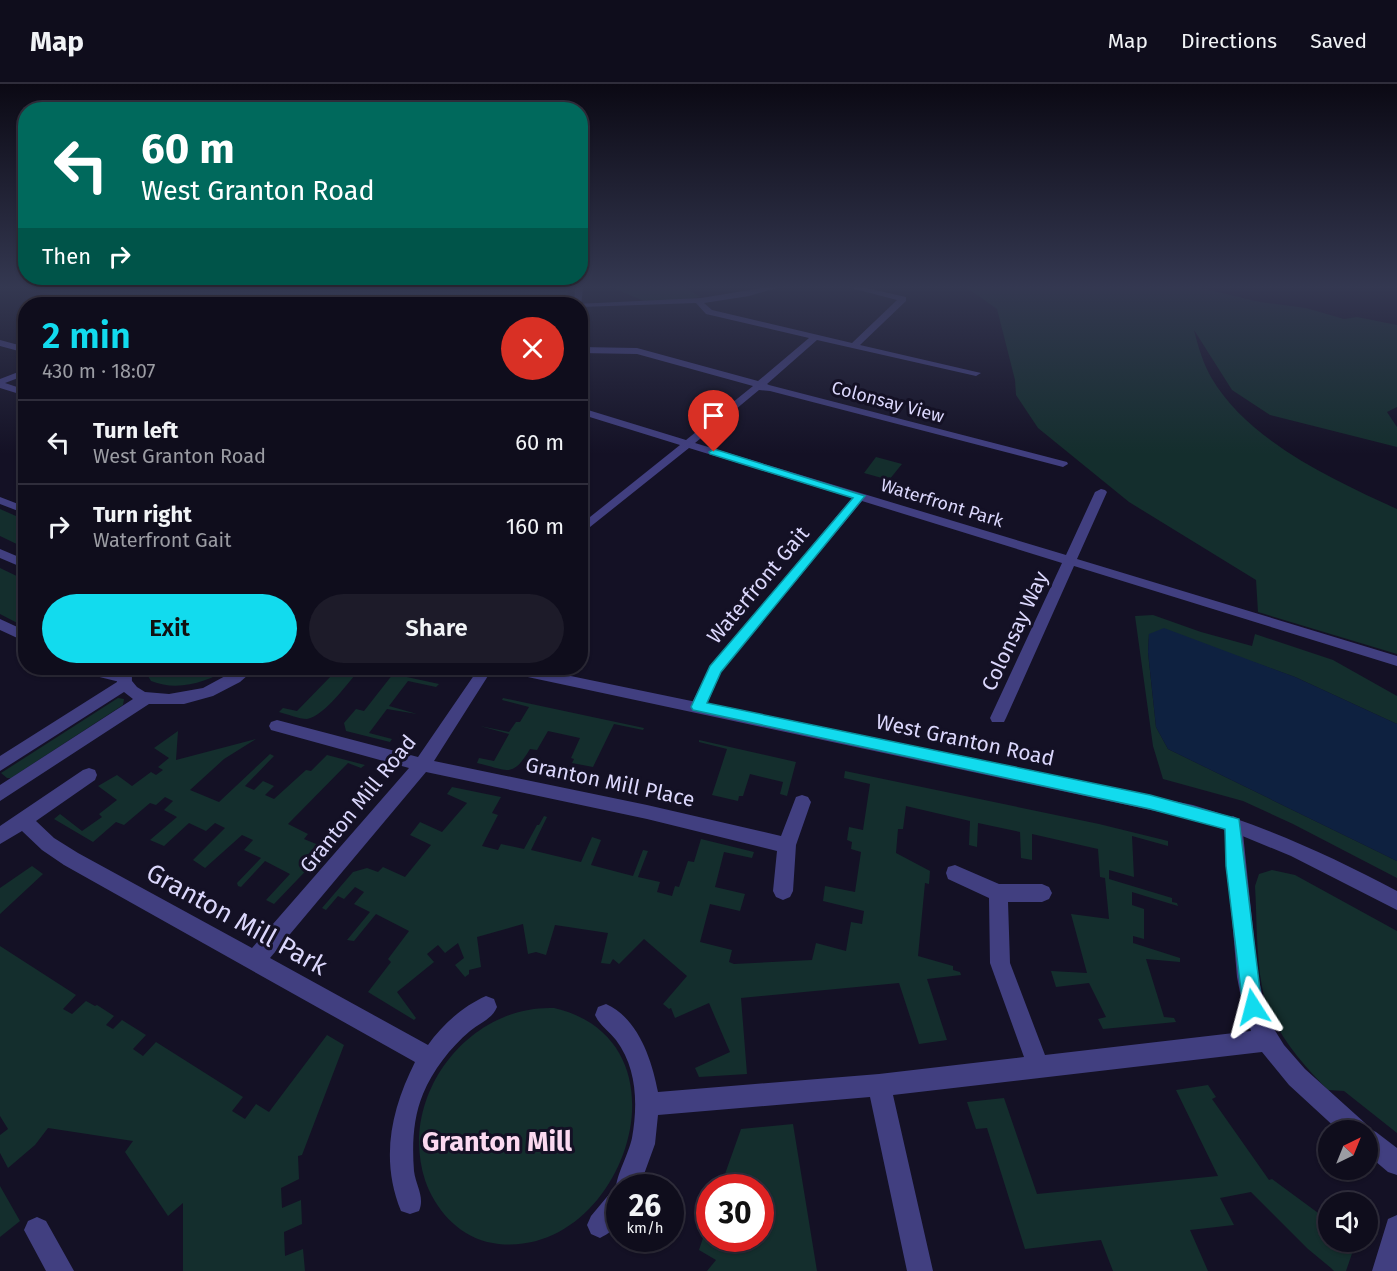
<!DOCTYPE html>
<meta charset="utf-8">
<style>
:root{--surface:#0f0d1c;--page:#1d1b29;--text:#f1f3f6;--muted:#9b9ca3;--line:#2f2d3b;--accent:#12dbee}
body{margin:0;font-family:"Fira Sans",sans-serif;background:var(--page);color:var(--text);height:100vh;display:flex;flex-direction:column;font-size:22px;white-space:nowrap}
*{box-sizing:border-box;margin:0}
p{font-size:20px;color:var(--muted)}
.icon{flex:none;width:33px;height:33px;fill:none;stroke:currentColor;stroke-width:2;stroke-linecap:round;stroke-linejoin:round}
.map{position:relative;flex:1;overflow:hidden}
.sheet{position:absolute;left:18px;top:213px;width:570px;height:378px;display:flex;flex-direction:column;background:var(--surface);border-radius:24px;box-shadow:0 2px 4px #0004,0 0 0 2px var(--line)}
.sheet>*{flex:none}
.guide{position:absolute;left:18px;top:18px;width:570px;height:183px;border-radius:24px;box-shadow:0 2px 4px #0004,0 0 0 2px var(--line);background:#00695c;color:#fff;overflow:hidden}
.needle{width:39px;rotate:43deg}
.controls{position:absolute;left:1318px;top:1036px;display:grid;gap:12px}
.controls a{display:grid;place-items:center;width:60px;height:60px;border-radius:50%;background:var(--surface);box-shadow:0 2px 4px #0004,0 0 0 2px var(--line);font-size:30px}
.speed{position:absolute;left:606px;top:1090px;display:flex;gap:12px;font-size:30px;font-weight:700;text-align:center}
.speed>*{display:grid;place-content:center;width:78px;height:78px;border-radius:50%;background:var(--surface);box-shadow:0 2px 4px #0004,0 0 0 2px var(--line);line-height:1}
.speed small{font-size:15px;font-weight:400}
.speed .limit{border:9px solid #d22;background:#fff;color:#111}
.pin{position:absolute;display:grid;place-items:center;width:51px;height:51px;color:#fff;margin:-62px -26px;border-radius:50% 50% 50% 0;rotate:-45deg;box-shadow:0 0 6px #0007}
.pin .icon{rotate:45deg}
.me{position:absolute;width:66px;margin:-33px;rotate:351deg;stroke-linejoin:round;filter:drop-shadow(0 0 4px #0008)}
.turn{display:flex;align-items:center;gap:21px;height:126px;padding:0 24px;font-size:27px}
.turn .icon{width:78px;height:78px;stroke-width:2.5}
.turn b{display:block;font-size:42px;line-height:51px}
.then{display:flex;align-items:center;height:57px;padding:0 24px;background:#0003;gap:12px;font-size:22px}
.round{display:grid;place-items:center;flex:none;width:63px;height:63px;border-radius:32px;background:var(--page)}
.headline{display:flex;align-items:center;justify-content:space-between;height:102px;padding:0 24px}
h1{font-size:36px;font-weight:600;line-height:45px;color:var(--accent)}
.action{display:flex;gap:12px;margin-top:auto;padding:12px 24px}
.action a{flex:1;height:69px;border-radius:36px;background:var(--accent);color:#111;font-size:24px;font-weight:600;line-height:69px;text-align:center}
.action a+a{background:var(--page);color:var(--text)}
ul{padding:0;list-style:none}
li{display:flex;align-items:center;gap:18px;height:84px;padding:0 24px;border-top:2px solid var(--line)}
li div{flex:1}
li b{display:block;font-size:22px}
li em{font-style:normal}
header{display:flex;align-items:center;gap:36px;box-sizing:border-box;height:84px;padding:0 30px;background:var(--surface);border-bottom:2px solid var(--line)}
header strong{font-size:28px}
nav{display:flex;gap:33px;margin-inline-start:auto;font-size:21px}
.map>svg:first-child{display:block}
.green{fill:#142e2d}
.water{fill:#0e2140}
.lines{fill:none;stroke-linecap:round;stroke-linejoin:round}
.minor{fill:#413f80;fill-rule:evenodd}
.tertiary{fill:#413f80;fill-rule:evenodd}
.route{fill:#12dbee;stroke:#0c8e9b;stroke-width:1.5}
.labels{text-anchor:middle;stroke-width:6;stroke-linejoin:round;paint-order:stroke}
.far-street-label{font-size:18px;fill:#dbd7fc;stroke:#141125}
.street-label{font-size:21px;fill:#dbd7fc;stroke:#141125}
.near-street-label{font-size:26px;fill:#dbd7fc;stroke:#141125}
.near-neighbourhood-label{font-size:27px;font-weight:bold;fill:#fcd9f0;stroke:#141125}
</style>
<header>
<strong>Map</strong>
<nav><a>Map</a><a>Directions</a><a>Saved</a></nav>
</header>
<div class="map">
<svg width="1397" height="1187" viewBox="0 0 1397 1187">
<rect width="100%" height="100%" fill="#141125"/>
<path class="green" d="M29,204H568L566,220H45L60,214Z
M613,204H686L700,213L677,217H644Z
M967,204H1201L1260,218L1306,224L1344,235L1357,233L1397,241V323L1387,328L1397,343V363L1270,331L1232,306L1194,246C1198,262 1203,279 1211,293C1248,357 1333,396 1397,425V570L1258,528L1256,496L1129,418L1038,344L1016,311L1015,296L997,225Z
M876,373L902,380L889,396L864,389Z
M0,425L25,436V464L0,452Z
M0,484L25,496V543L0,530Z
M1153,531L1201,548L1252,562L1255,550L1333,576L1397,612V640L1295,593L1253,578L1149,550L1148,568L1156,643L1168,665L1397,777V794L1293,740L1243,717L1163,695L1153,662L1135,532Z
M143,584H230C207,598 178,608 151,597Z
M310,584H361C349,597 325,632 307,635C299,635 287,630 279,628L283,624L297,627L332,591Z
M393,590L439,600L436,603L408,597L389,622L417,630L387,625L369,649L392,655L390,658L346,647L344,639L356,625L364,627Z
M118,614L124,615L123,621L11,694H7L1,689Z
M503,614L644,644L643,646L614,640L593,683L572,679L574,675L571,674L580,654L548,647L537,666L530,665C512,695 508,686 477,679L479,674L494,677L509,650L480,642L509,648L516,638H520L529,623L502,616Z
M178,647L176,676L256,655L224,675L190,706L219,718L270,670L274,672L245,702L254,706L263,697L274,702L265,711L274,715L306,686L311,687L327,671L365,681L361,684L348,679L288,740L308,750L304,755L321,762L320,772L274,820L266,816L290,790L265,777L241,803L238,802L237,799L261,774L244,766L253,756L242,751L205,784L193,776L225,744L215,739L206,747L189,739L164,762L150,756L177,733L164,726L173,717L165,713L156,721L150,719L124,741L116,738L93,758L54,735L60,730L82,747L102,733L99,730L117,716L98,702L117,691L132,702L151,688L156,691L163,686L158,683L169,674L154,664Z
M699,656L796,678L787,712L780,710L783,698L750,690L743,712H739L738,717L712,711L727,665L699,658Z
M845,687L1099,740L1168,757V762L1132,752L1134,793L1109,786V795L1172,814V818L1177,819L1178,822L1132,808V821L1144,825V855L1133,852V859L1180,874V878L1146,875L1164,933L1174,934L1176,938L1103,945L1098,935L1106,933L1089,899L1056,903L1051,887L1087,889L1071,830L1109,835L1105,794L1100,793L1098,765L1032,750V776L1021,774L1020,748L978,739L977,763L969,761L970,737L906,722L903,745H898L896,769L930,787L929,800L925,799L918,872L953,882V886L960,888L961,891L927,895L947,956L919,960L899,899L741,914L747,990L699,993L695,984L730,968L709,919L675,934L671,924L669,925L663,920L687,892L644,855L619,880L613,875L610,880L601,879L608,849L555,841L546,871L536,868L528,870L523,840L477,853L481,883L469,886V890L465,893L455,881L464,874L458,859L445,869L438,861L427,870L434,878L397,908L416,934L414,936L368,908L391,878L388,875L409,847L376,830L354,857L347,856L370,828L354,820L364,808L355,803L344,815L338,812L326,826L322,824L353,788L367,784L378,788L383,783L405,793L431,761L410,751L420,738L442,748L467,719L447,710L452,703L501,713L492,729L498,731L482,762L498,766L501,760L524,765L537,741H539L544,732L547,733L531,766L581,778L592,753L601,756L591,781L633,792L643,766L648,767L638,793L660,798L657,808L672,812L675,802L679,803L688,777L694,778L701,755L754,768L752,774L724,768L715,803L745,810L740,827L710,820L700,858L732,866L729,878L734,880L812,876L816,859L846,867L851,838L862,840L864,827L823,817L825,802L855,808L861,768L851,765L852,758L847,756L849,743L863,746L870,700L844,694Z
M32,782L43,790L0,830V804Z
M1272,786L1295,791L1397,847V1049L1344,1007L1328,1006C1300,978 1270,943 1262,903C1256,870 1257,835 1255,802L1259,790Z
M0,862L76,911L63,925L72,930L86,917L95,922L97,921L114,932L106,941L113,945L122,936L146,951L133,965L143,972L156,958L243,1013L232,1027L245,1035L256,1020L269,1028L327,951L344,961L302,1071L298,1072L299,1095L281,1104L282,1124L301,1116L302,1140L284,1148L285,1172L303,1165L305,1187H183V1119L168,1132L125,1068L133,1057L48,1044L35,1061L8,1084L0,1069V1051L8,1045L0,1032Z
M554,924C701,958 619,1187 487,1158C457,1150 435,1125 425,1096C398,1012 468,921 554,924Z
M1208,1001L1216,1013L1212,1015L1269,1096L1272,1095L1329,1137V1158H1356L1346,1187H1334L1331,1184L1308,1165L1251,1108L1220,1114L1234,1141L1190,1146L1208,1187H1113L1101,1156L1025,1165L987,1044L976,1045L967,1018L1004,1014L1037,1110L1218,1092L1176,1006Z
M793,1040L817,1187H707L716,1176L699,1166L709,1136L710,1155H760V1104H720L741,1045Z
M0,1102L20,1137L0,1153Z"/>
<path class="water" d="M1164,544L1295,593L1397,640V777L1168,665L1156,643L1148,568L1149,550Z"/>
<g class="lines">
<path class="minor" d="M762,204H776L749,212L704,219L712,226L852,259L897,216L851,204H866L906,213V217L860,261L981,289L976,292L817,256L767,300L769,301L1067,378L1068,380L1063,383L770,307L759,306L695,359L1066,471L1095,408L1101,405L1105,406L1107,408L1077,475L1397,572V582L1074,482L1006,634L1004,638H992L990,634L1062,479L862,417L721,588L704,627H692L690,623L710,582L852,414L689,364L580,451V441L680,361L580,330V326H588L686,356L753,302L637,270L580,269V263L637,264L758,297L809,254L706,230L696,219L580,223V220H576L701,214Z
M0,256L26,263V269L0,262Z
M26,285V291L5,299L26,306V312L0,304V295Z
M0,413L26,423V430L0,420Z
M0,535L26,547V558L0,546Z
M77,584H103L129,590L132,594L129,598L124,599L79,588Z
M479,584H493L434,677L647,721L781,752L796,713L802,711L808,713L811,718L796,761L793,807L790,813L783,816L776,813L773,807L777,767L647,735L426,688L270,874L428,961C442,941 463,922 486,912L494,915L497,923C492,935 480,939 470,947C450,964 433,986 423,1010C413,1034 412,1061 414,1087C416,1102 425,1113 419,1127L410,1130L401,1127C380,1075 391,1026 415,978L64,781L42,766L22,747L0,760V742L83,686L89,684L95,686L97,691L95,696L36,737L54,754L78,769L252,864L409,684L271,646L269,642L271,638L277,636L418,673Z
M1233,732L1239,735L1242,740L1258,893L1269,937L1284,961L1305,985L1365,1039L1368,1044L1376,1048L1397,1064V1091L1388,1088L1368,1071V1047H1339L1289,1001L1262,968L893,1011L933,1187H907L870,1013L658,1031L655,1060L639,1104H620C620,1126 623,1144 600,1154L591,1150L587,1141L591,1132L611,1108L616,1106C615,1094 629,1069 632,1054C638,1020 637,984 616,956C609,947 600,942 595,931L598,923L606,920C638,934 652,976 658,1008L879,990L1024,973L990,879L989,814L948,795L946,789L948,783L955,781L999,800H1042L1049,803L1052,809L1049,815L1042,818H1008L1010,879L1045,971L1251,947L1242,919L1237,893L1224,740L1227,735Z
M1397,1131V1187H1372L1388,1135Z
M37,1133L46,1137L74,1187H46L24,1146L28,1137Z"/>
<path class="tertiary" d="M575,204H583L581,222L574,220Z
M0,465L26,476V485L0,474Z
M117,584H131L132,597L137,603L145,608L169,610L203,604L240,584H256L240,598L213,612L184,620H149L0,717V701L133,615L124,608L0,687V672L117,598Z
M502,584H532L1193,721C1265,742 1331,772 1397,807V826L1291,772L1240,751L1193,735L509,589Z"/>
</g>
<linearGradient id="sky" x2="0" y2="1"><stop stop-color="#0b0914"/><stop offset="0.55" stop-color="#343851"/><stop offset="1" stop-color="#343851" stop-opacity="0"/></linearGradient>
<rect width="1397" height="370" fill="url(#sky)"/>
<path class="route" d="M714,365L865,412L721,588L707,619L1150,711L1239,735L1262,923L1259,930L1253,933L1246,930L1243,923L1226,782L1225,745L1150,725L693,626L691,623L710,582L853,414L710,370L709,368Z"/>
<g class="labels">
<g class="far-street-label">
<text transform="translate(888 318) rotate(15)" y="6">Colonsay View</text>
<text transform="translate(942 419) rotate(17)" y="6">Waterfront Park</text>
</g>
<g class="street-label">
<text transform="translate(758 501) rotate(-50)" y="7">Waterfront Gait</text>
<text transform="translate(1015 547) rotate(-65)" y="7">Colonsay Way</text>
<text transform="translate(965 656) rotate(12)" y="7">West Granton Road</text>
<text transform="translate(610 698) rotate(12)" y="7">Granton Mill Place</text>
<text transform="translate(358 720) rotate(-51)" y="7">Granton Mill Road</text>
</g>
<g class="near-street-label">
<text transform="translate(237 835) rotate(29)" y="9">Granton Mill Park</text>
</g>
<g class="near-neighbourhood-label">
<text x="497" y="1067">Granton Mill</text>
</g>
</g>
</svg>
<div class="controls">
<a><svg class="needle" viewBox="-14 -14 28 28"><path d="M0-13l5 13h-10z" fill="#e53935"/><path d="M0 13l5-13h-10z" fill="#9b9ca3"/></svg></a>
<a><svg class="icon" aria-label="sound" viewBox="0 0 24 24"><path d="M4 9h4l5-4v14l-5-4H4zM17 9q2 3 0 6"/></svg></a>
</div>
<div class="speed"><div>26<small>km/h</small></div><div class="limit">30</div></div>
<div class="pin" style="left:714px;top:368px;background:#d93025"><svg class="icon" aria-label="arrive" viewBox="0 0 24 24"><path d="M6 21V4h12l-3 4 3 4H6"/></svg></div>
<svg class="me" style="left:1253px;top:923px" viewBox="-20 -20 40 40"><path d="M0-17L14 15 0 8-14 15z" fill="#12dbee" stroke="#fff" stroke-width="4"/></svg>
<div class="guide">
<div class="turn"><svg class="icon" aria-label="left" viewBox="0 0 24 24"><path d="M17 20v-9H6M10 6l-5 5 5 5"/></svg><div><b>60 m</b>West Granton Road</div></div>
<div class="then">Then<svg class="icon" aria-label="right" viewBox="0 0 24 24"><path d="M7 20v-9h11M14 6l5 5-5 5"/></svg></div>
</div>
<section class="sheet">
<div class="headline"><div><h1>2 min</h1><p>430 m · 18:07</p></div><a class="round" style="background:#d93025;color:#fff"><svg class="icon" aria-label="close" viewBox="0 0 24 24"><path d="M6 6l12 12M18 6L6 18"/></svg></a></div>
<ul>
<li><svg class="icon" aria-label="left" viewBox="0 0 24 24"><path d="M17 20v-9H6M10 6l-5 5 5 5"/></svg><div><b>Turn left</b><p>West Granton Road</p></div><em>60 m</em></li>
<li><svg class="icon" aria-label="right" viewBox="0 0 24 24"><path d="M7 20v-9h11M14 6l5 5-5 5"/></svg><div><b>Turn right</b><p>Waterfront Gait</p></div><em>160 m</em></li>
</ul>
<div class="action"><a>Exit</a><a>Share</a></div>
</section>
</div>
